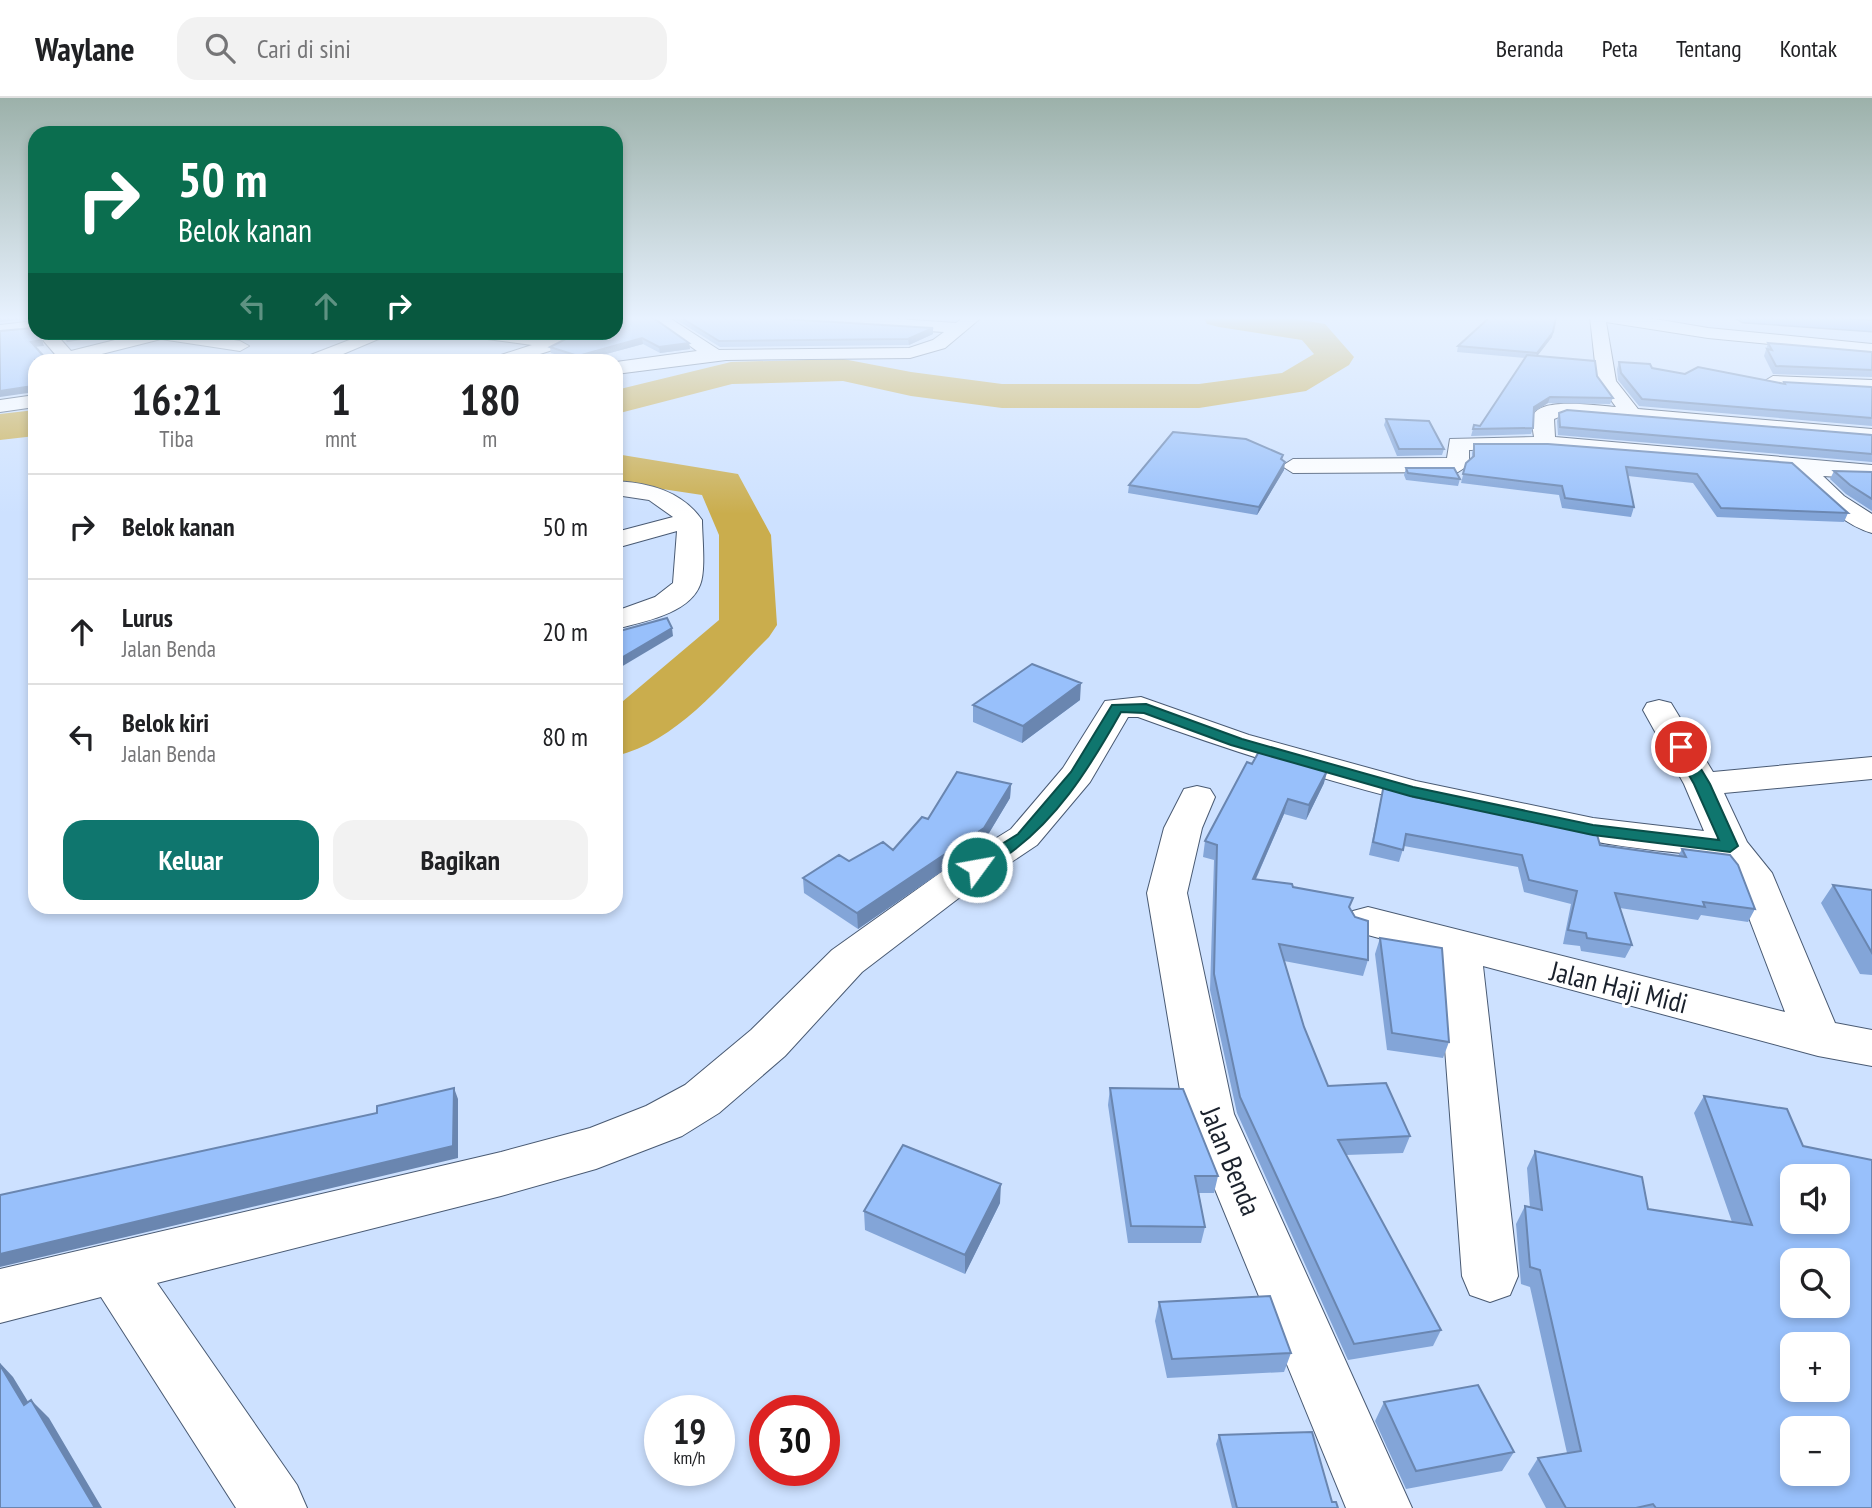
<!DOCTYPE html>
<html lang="id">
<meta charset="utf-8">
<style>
:root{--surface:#fff;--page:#f2f2f2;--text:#202124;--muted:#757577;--line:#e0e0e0;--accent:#0f766e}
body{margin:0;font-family:"PT Sans Narrow",sans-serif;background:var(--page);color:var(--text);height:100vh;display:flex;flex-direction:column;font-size:26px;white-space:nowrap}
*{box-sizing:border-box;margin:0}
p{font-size:23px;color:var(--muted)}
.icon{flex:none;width:38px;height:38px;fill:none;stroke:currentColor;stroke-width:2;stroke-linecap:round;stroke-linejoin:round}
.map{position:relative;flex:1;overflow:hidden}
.side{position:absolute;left:28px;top:256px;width:595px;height:560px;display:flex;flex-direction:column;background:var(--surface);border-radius:21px;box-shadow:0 4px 10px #0003}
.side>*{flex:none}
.hud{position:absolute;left:28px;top:28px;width:595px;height:214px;border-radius:21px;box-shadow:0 4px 10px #0003;background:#0b6e4f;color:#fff;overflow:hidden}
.buttons{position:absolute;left:1780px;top:1066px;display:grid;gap:14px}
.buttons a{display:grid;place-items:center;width:70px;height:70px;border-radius:14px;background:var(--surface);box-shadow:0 4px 10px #0003;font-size:35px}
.speed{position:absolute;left:644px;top:1297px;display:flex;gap:14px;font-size:35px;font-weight:700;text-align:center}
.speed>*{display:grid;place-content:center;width:91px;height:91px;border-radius:50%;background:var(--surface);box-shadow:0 4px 10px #0003;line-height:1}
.speed small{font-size:18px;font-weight:400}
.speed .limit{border:10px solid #d22;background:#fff;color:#111}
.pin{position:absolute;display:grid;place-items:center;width:60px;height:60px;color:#fff;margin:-30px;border:4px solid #fff;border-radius:50%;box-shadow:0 2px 7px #0007}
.me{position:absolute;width:77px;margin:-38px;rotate:58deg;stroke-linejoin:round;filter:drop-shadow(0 0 5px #0008)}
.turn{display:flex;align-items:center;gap:24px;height:147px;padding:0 35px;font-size:32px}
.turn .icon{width:91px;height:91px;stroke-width:2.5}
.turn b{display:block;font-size:49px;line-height:60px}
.lanes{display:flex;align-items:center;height:66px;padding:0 35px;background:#0003;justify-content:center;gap:35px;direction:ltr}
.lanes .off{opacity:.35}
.eta{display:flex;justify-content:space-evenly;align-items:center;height:119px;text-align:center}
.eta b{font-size:42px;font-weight:700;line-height:49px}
.button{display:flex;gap:14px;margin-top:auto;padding:14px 35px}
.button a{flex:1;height:80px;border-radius:21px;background:var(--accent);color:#fff;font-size:28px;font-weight:700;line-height:80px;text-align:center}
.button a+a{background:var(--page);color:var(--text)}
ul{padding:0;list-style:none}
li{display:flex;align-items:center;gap:21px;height:105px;padding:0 35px;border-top:2px solid var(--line)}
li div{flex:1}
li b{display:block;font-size:26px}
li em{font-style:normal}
header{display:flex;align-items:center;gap:42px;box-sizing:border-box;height:98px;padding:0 35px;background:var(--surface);border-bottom:2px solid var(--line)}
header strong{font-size:33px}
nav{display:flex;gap:38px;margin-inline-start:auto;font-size:24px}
.search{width:490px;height:63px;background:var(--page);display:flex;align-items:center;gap:18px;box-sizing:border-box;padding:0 24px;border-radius:21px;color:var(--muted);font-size:26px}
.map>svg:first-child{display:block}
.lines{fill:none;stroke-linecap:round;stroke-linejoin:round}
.river{fill:#caad4d;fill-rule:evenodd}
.street-casing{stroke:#495a73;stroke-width:2}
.highway-casing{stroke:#5076b1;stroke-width:3}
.street{fill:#fff;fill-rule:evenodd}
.highway{fill:#6da4f8;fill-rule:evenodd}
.wall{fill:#83a5d8}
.shaded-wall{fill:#6a86b0}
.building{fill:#98c0fb;stroke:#6a86b0;stroke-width:2;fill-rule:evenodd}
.route{fill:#0f766e;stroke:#0a4d48;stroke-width:2}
.labels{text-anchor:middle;stroke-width:6;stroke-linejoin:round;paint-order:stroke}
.near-street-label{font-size:28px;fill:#1a212c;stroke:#fff}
</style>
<header>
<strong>Waylane</strong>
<div class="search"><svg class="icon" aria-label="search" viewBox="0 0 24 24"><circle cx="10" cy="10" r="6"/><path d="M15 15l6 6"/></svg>Cari di sini</div>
<nav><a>Beranda</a><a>Peta</a><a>Tentang</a><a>Kontak</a></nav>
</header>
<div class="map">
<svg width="1872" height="1410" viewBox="0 0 1872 1410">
<rect width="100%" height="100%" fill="#cde1ff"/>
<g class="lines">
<path class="river" d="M1203,219H1284L1325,226L1354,259L1349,267L1306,293L1199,310H1002L911,298L843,283L732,286L616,316V292L731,264L843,261L911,274L1002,286H1199L1282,275L1314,256L1302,242L1219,229L1207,226Z
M35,312V338L0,342V316Z
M616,356L738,376L771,437L777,527L769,539C724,583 678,643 616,658V609L719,522V437L702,397L616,384Z"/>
<g class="street-casing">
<path id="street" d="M650,219H668L719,252L909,250L933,242L944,234L785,224L777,219H869L956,225L964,219H982L945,250L910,260L726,262L616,276V264L697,253Z
M1590,219H1643L1708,230L1872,246V256L1708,240L1606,224L1616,283L1638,311L1872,331V343L1564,317L1554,321L1555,339L1872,367V381L1823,378L1844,398L1872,416V435C1839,426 1813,394 1789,371L1545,352H1469V367L1458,374L1293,375L1282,368L1293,361L1447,360L1450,341L1534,339C1533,333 1531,321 1534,316C1544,299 1599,308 1616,309L1597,283Z
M35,223V233L0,237V227Z
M36,234H54L71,253L147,234H183L240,243L249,248L240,253L161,241L78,262H60Z
M370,234H395L329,262H305L308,258Z
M464,234C485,234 551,230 565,245L562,249L521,262H495L498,258L532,247L472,239Z
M1773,278L1872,282V294L1766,288L1763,284Z
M35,297V309L0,314V302Z
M616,383C649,385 682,393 702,422C702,438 706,473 700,487C689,516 642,524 616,531V513L655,499L673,485L677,433L616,450V434L673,419L649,402L616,397Z
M1141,599L1249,637L1416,683L1593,720L1704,733L1684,686L1643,612L1647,605L1659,602L1671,605L1713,674L1872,659V681L1724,695L1747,744L1772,775L1835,925L1872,932V968L1818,958L1483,868L1518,1178L1510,1197L1490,1204L1470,1197L1462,1178L1438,856L1353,833L1347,823L1353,813L1368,809L1785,914L1733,778L1718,759C1676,754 1633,751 1592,743C1437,716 1285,673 1138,619H1128L1090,684L1037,747L968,793L862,874L785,958L719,1015L682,1038L596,1071L501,1098L157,1185L297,1387L307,1410H236L101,1199L0,1225V1171L501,1054L590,1030L646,1008L685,987L751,932L832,852L940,775L1011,731L1063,670L1105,603Z
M1197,688L1210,691L1215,699L1202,730L1187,795L1234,1016L1412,1410H1346L1184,1016L1147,795L1164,730L1184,691Z"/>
</g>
<g class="highway-casing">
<path id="highway" d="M1734,219H1811L1872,223V233L1743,224Z"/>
</g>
<use href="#street" class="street"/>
<use href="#highway" class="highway"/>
</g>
<path class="wall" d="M672,219H781L784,221L933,230V236L909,247L720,249Z
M534,234H616L689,245L690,251L660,255L643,246L584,262H574L551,255L550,249L563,242L559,238Z
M1553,234L1552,239L1537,258L1597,278L1613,300L1610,306L1548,305L1533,314V330L1531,336L1471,338L1474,327L1480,328L1525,260L1457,254L1458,248Z
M1768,245L1872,254V279L1773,276L1764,258Z
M1619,264L1685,276L1783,286L1784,284L1872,289V328L1639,308L1618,282L1617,271Z
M1559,315L1872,337V364L1558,337L1557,323Z
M1386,321L1444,351L1442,357L1397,358L1384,327Z
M1474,346L1792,365L1848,415L1844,424L1717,419L1693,385L1628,378L1634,409L1631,419L1562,410L1559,397L1461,385L1466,365L1472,360V355Z
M1283,357L1282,362L1284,372L1257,417L1128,395L1129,387Z
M1406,370L1460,381L1458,388L1406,382L1404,377Z
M1834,373L1872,374V413L1846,396L1830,381Z
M1080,602L1022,645L973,624V607Z
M1247,664L1324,685L1306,722L1284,716L1256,781L1293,789L1350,810L1368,862L1363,878L1284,863L1304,929L1328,988L1410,1038L1403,1055L1346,1057L1441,1232L1433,1248L1348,1262L1237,1015L1210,892L1214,762L1203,759L1205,743Z
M1011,686L1010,700L983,745L858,831L804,795L803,780L849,763L893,752L928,721Z
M1384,686L1413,699L1600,747L1678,758L1682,751L1755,811L1748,824L1701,817L1698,822L1620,810L1632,847L1625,860L1581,853L1580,848L1563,846L1571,806L1524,794L1518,769L1404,748L1399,764L1369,757Z
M1833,787L1872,792V877L1860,876L1821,805Z
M1380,840L1449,944L1443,960L1387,952L1375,856Z
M1110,990L1218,1078L1214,1095H1199L1205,1129L1201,1145H1128L1108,1007Z
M1704,998L1803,1048L1872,1410H1546L1528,1376L1538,1360L1567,1355L1530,1189L1521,1186L1516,1126L1525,1108L1530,1110L1527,1070L1535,1053L1648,1111L1732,1124L1694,1015Z
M1000,1105L965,1176L865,1132L864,1113Z
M1159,1204L1291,1255L1284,1274L1167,1280L1155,1223Z
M1384,1304L1514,1354L1502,1373L1406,1391L1375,1323Z
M1219,1337L1332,1404L1338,1410H1232L1216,1346Z"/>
<path class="shaded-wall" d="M0,219H34L35,220L0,224Z
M933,230V236L909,247L908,241Z
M93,234H109L111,238L67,244L64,239Z
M1553,234L1552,239L1535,261L1537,255Z
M642,240L643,246L584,262H578V258Z
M42,242L44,248L33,249L31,244Z
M689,245L690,251L660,255L659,249Z
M32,288L35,294L0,299V293Z
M1550,299L1548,305L1532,315L1534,309Z
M1285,364L1284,372L1257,417L1259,409Z
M672,530L673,538L616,572V563Z
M1081,585L1080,602L1022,645L1023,628Z
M1328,671L1324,685L1306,722L1309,707Z
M1011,686L1010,700L983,745L858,831L857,815Z
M1288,701L1284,716L1249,796L1253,781Z
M454,990L458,1001V1060L0,1169V1156Z
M1001,1086L1000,1105L965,1176V1157Z
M0,1265L13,1279L41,1325L24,1307L0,1267Z
M31,1302L49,1320L102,1410H95Z"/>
<path class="building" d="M616,219H652L689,245L659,249L642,240L578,258L550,249L566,241L560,234H616Z
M680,219H781L784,221L933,230L908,241L719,243Z
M1490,219H1556L1553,234L1537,255L1458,248Z
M32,230L42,242L31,244L47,262H35V295L32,288L0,293V233Z
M61,234H93L64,239Z
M1768,245L1872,254V272L1776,268L1767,251L1772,252Z
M1527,257L1595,263L1597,278L1613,300L1550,299L1534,309L1533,330L1473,331L1474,327L1480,328Z
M1619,264L1650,266L1652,270L1685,276L1698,269L1785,286L1784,284L1872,289V320L1642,301L1621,275Z
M1567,312L1872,337V356L1560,329L1559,315Z
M1386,321L1429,323L1444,351H1399Z
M1173,334L1246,341L1283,357L1281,361L1285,364L1259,409L1129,387Z
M1474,346H1548L1792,365L1848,415L1721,410L1697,376L1626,369L1634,409L1565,400L1562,388L1463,376L1466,365L1474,358Z
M1406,370H1454L1460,381L1408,375Z
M1834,373L1872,374V401L1850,387Z
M667,520L672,530L616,563V534Z
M1032,566L1081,585L1023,628L973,607Z
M1262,648L1328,671L1309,707L1288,701L1253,781L1292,786L1293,789L1353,800L1349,809L1355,819L1368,823V862L1279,846L1304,929L1328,988L1386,985L1410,1038L1338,1042L1441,1232L1354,1246L1240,999L1214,876L1217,747L1205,743L1247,664L1252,666Z
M957,674L1011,686L984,730L857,815L803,780L839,757L849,763L883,744L893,752L922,719L928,721Z
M1384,686L1414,694L1413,699L1596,733L1600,747L1686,759L1682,751L1730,757L1738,767L1755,811L1703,804L1705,809L1615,795L1632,847L1587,840L1586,835L1568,832L1577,793L1529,782L1522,757L1406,736L1403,752L1373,744Z
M1833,787L1872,792V855Z
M1380,840L1442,850L1449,944L1392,935Z
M454,990L453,1048L0,1156V1097L377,1015V1008Z
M1110,990L1183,991L1218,1078H1195L1205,1129L1131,1128Z
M1704,998L1787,1011L1803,1048L1872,1062V1410H1656L1653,1406L1636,1410H1566L1538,1360L1581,1353L1540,1172L1530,1169L1525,1108L1542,1112L1535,1053L1642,1079L1648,1111L1752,1127ZM1792,1078H1838V1124H1792ZM1792,1162H1838V1208H1792ZM1792,1246H1838V1292H1792ZM1792,1330H1838V1376H1792Z
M903,1047L1001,1086L965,1157L864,1113Z
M1270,1198L1291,1255L1172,1261L1159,1204Z
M0,1267L24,1307L31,1302L95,1410H0Z
M1478,1287L1514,1354L1416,1373L1384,1304Z
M1312,1334L1332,1404H1336L1338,1410H1237L1219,1337Z"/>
<linearGradient id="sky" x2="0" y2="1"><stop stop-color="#9cb1aa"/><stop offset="0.53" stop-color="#e8f2ff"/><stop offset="1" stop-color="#e8f2ff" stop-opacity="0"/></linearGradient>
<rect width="1872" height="416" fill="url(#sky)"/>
<path class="route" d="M1146,606L1242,641L1413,689L1593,727L1719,742L1694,686L1673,649L1681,645L1686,646L1710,686L1738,748L1730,754L1593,737L1410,698L1231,647L1144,615L1121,614C1089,671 1055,726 1000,762C990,768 982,776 971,773L968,769L971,765L1018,736L1071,674L1112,607Z"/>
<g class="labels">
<g class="near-street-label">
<text transform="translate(1619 889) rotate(14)" y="10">Jalan Haji Midi</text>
<text transform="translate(1231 1063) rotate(68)" y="10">Jalan Benda</text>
</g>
</g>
</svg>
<div class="buttons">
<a><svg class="icon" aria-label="sound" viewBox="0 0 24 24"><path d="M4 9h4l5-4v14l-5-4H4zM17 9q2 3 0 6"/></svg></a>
<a><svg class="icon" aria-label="search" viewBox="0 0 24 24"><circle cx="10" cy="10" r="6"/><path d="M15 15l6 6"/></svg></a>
<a>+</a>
<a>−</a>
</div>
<div class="speed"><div>19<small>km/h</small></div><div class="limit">30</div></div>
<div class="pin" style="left:1681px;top:649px;background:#d93025"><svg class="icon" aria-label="arrive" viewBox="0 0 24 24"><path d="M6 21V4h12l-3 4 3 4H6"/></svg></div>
<svg class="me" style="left:977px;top:769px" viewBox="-20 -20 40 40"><circle r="17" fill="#0f766e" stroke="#fff" stroke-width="3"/><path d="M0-11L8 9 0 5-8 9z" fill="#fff"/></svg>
<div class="hud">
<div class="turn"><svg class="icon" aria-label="right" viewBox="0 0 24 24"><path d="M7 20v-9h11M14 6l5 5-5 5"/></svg><div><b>50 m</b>Belok kanan</div></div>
<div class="lanes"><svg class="icon off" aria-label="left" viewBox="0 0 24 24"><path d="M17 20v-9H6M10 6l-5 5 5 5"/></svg><svg class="icon off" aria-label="ahead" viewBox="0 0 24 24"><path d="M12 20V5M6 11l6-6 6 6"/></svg><svg class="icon" aria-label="right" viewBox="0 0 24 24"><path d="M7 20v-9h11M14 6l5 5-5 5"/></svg></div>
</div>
<section class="side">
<div class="eta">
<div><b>16:21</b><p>Tiba</p></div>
<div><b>1</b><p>mnt</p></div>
<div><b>180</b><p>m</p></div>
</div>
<ul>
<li><svg class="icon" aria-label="right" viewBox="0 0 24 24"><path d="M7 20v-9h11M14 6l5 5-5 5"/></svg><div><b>Belok kanan</b></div><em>50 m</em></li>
<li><svg class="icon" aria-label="ahead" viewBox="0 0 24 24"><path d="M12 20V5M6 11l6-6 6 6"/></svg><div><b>Lurus</b><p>Jalan Benda</p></div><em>20 m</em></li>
<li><svg class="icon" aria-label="left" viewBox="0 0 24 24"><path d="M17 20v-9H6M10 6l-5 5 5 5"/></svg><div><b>Belok kiri</b><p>Jalan Benda</p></div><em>80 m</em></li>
</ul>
<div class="button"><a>Keluar</a><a>Bagikan</a></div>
</section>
</div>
